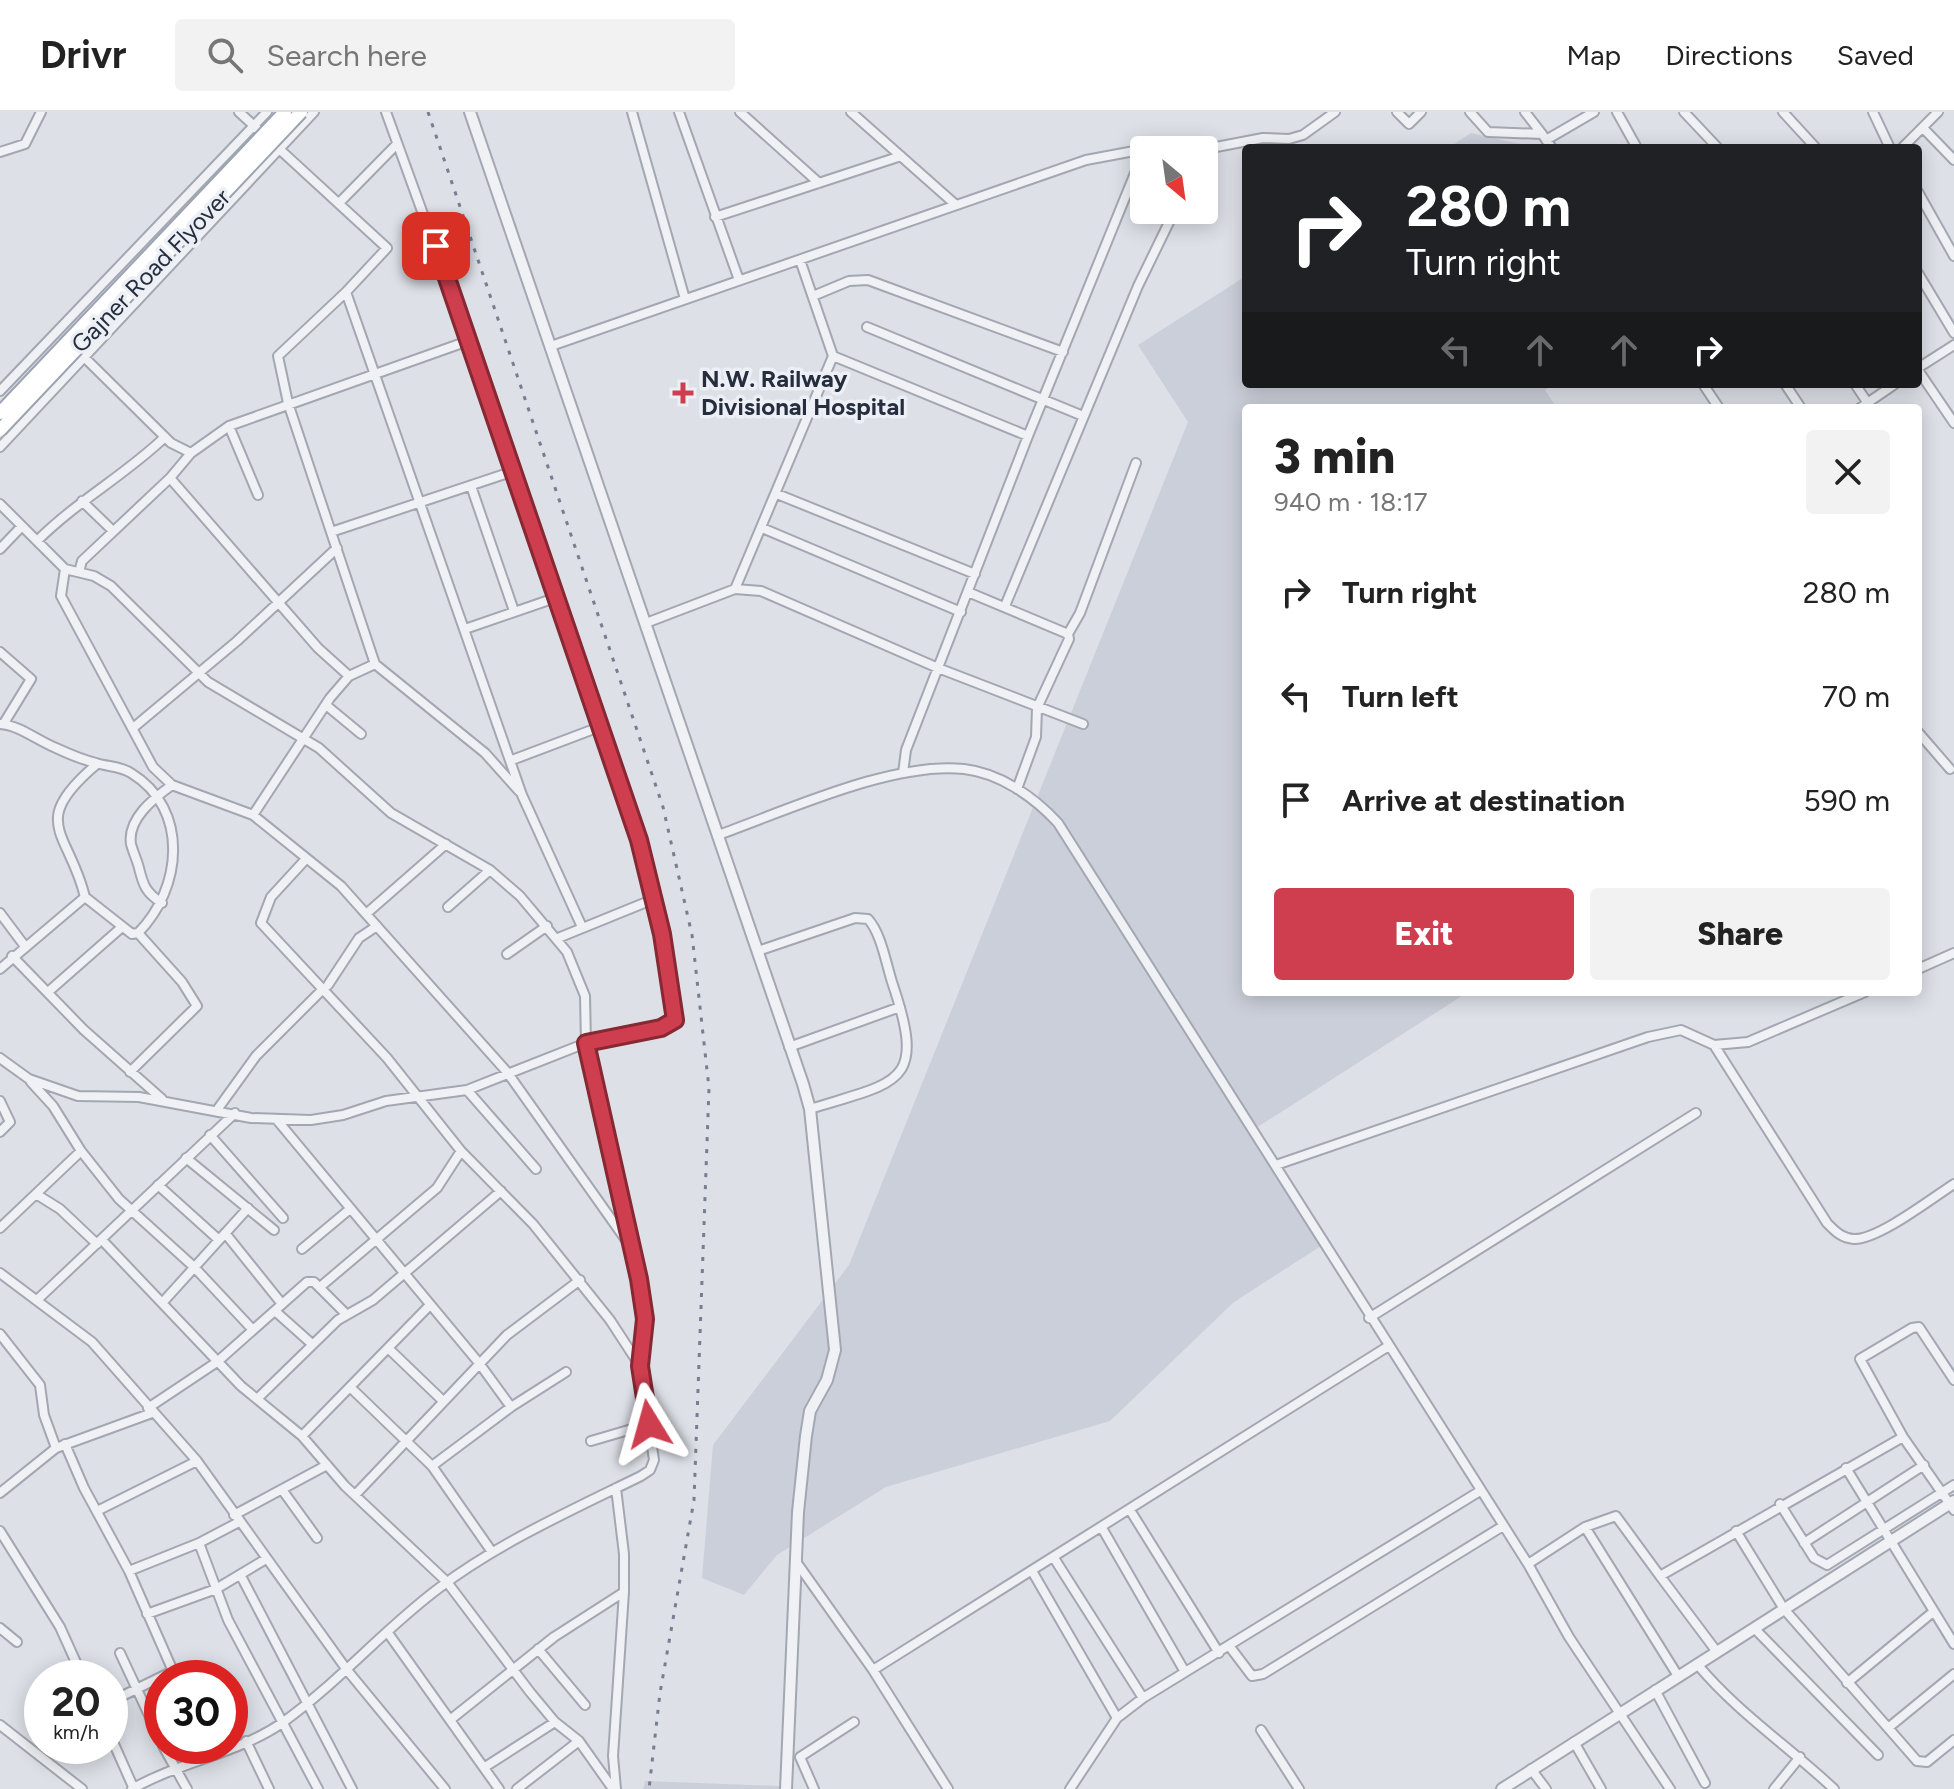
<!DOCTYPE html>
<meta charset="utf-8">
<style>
:root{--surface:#fff;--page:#f2f2f2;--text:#222;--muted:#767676;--line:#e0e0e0;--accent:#cf3e4f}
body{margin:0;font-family:Figtree,sans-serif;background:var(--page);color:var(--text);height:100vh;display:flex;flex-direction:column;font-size:30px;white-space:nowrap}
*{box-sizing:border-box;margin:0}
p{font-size:26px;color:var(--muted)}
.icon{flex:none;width:44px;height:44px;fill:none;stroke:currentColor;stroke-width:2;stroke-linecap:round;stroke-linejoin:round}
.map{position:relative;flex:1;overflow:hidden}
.drawer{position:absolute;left:1242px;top:292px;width:680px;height:592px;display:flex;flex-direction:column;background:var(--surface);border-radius:8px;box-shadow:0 4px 20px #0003}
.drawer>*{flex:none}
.top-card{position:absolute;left:1242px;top:32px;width:680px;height:244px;border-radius:8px;box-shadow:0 4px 20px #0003;background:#202124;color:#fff;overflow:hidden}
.needle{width:52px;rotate:151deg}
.tools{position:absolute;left:1130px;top:24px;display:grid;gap:16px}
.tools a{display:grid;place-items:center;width:88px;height:88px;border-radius:8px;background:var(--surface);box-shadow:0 4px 20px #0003;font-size:40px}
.speed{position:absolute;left:24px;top:1548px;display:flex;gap:16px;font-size:40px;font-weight:700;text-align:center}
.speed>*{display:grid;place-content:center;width:104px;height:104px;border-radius:50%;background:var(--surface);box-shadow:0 4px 20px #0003;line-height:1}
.speed small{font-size:20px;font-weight:400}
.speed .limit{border:12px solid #d22;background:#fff;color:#111}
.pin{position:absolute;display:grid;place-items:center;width:68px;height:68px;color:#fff;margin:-34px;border-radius:16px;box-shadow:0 4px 12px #0006}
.me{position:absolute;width:88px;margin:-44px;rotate:352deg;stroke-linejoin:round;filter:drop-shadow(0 0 6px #0008)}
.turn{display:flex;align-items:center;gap:28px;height:168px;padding:0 32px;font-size:36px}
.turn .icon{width:104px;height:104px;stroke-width:2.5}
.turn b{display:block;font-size:56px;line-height:68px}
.lanes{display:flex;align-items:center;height:76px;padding:0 32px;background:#0003;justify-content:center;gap:40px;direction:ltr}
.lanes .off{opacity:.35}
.round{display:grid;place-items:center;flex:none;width:84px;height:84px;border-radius:8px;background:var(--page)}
.head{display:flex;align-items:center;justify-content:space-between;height:136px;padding:0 32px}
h1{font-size:48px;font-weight:800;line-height:60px}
.primary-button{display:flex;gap:16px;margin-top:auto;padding:16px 32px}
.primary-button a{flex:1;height:92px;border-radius:8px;background:var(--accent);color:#fff;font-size:32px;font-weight:800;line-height:92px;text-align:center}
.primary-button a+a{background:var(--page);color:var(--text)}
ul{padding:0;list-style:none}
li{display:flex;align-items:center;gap:24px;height:104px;padding:0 32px}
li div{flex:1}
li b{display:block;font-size:30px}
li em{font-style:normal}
header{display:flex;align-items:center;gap:48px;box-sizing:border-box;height:112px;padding:0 40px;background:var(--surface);border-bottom:2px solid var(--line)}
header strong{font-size:38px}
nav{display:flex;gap:44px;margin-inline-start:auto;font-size:28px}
.search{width:560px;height:72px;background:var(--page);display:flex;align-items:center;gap:20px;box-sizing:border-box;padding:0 28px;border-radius:8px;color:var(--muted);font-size:30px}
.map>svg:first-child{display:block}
.built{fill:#cbcfd9}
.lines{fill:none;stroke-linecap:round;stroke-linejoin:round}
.minor-casing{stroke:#a2a7b1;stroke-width:12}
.tertiary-casing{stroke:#a2a7b1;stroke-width:14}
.minor{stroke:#eff1f5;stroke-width:8}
.tertiary{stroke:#eff1f5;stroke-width:10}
.rail{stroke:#767f91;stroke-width:3;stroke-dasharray:4 8;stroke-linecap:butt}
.primary-bridge-casing{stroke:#9ca4b3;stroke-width:16;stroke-linecap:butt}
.primary-bridge{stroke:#fff;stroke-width:12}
.route-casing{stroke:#872833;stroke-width:20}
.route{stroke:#cf3e4f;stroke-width:14}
.poi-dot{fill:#cf3e4f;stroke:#eceff5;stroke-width:3}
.labels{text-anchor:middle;stroke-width:7;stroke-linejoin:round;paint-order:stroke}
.street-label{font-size:24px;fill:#262e3d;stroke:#eceff5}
.poi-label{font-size:24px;font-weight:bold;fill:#262e3d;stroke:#eceff5;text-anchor:start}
</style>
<header>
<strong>Drivr</strong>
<div class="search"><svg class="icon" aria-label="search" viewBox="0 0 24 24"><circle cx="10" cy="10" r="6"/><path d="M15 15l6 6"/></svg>Search here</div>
<nav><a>Map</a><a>Directions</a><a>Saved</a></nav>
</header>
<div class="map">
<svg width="1954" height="1677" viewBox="0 0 1954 1677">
<rect width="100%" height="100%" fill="#dde0e7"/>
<path class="built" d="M1471,21L1525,33L1527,36H1448Z
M1246,164V272H1553L1545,278L1557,296H1246V880H1468L1250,1020L1321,1134L1234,1190L1110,1309L886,1375L777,1443L744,1483L702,1466L713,1333L849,1153L1188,310L1138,233Z
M645,1669L779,1674V1677H643Z"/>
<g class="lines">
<g class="minor-casing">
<path id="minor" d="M239,0L387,136L346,180L522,683L582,815
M632,0L685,187
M679,0L739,168
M740,0L819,71
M851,0L956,93
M1397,0L1409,12L1421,0
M1470,0L1488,20L1542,22L1552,36
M1525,0L1542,22
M1617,0L1637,36
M1684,0L1718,36
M1783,0L1816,36
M1873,0L1890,36
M1924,17L1954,48
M1546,28L1594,0
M1902,36L1938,0
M0,40L25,32L41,0
M1204,48L1211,36
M1918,80L1954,144
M340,90L397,32
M715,105L901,44
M800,148L833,244
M1918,161L1954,221
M346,180L278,244L288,291L375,552L485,641L519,679
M813,184L849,169L868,168L1063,240
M867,215L1083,304
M551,234L1086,48L1145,37L1211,36L1263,26L1289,27L1303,23L1335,0
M84,245L171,331L191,341L229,314L468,229
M1918,256L1954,233
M1918,258L1954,311
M1703,272L1719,296
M1785,272L1801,296
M1855,272L1871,296
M0,279L267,0
M1860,296L1895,272
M229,314L258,383
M0,335L314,0
M170,366L318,536L349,564
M471,374L514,499
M777,382L975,462
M82,389L113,419
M0,392L65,457L61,484L153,655L172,673L253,703L341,774L507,960L626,1128
M762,416L961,500
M331,420L514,359
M37,429C77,389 124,364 165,325
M0,437L22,414
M65,457L94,464L111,474L208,570L319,636L391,701L490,758L520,784L567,840L585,884L586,931L593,969L639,1167L645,1207L640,1253
M79,460L82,449L170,366L191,341
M735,477L833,244L1028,324
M968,480L1068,522L1069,527L1037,596L1036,625L1017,677
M1005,494L1138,174L1175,98
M646,511L735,477L761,479L938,556L1083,612
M465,517L555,486
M1068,522L1080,501L1136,351
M0,540L31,567L4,611
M326,593L361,622
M0,612C19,613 38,629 56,636C69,642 83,648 96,651C109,655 120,654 131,661C190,697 182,777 138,821L132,822L85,785
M133,616L237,529L337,436
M1918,620L1950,657
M512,648L602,614
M903,661L906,638L1028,324L1144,39
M253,703L330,586L349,564L375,552
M718,723C786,699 893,649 964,657C1000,661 1034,685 1058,711L1528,1452L1569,1525L1670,1677
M162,791C146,781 143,773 139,756C137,748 133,740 131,732C127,707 154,686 172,673
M448,795L490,758
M0,801L24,833
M366,802L446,732
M558,826L654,787
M758,839L855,806L868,807C881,821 886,851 892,870C927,973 900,969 810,997
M507,842L547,814
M12,844L84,918L162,987
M0,857L85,785C69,719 27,711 97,652
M1918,857L1954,841
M328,873L359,826L377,814
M48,880L122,815
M1714,933L1827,1111C1835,1119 1841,1126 1854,1127C1878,1128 1932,1086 1954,1072
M789,935L900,895
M0,946L29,967L78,984L139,985L251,1006L311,1008L343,1003L386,989L467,978L586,931L661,916L675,908L662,822L639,728L494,298L386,0
M130,960L197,894L182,870L138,821
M31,970L53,994L81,1039L119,1087L194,1155L253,1218
M467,978L536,1057
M0,989L10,1010L0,1020
M217,998L256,944L322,878
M277,1008L479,1251L511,1295
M210,1023L283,1106
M186,1046L274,1118
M1276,1053L1648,925L1681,918L1714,933L1748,930L1865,880
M158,1073L219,1128
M36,1082L60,1097L97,1132
M0,1116L81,1039
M225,1121L282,1192
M102,1128L241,1274L302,1324L345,1374L447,1470L530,1580L555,1610L579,1629L613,1677
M302,1137L350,1097
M0,1161L92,1230L197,1349L347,1558L445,1677
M320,1175L437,1076L461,1039
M37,1188L235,1001
M163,1190L248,1096
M275,1199L312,1232
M1369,1206L1696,1001
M0,1222L40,1273L44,1303L56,1336
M388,1236L442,1288
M351,1276L432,1354L492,1440
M257,1287L338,1208L373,1188L501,1079
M148,1296L217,1250L307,1170H314L347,1203
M302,1324L429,1194
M1903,1325L1860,1247L1912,1216L1919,1215L1954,1268
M591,1329L649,1312
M65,1332L84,1376L129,1459L176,1566
M432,1354L511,1295L566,1260
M1846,1356L1954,1532
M283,1379L317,1426
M0,1381L56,1336L152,1301
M355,1383L507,1223L580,1168
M1780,1392L1814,1446L1827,1453L1954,1373
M1130,1398L1219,1541
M97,1399L197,1349
M234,1403L327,1353
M1585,1415L1678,1564
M1102,1416L1185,1560
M0,1419L60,1515L83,1566
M1736,1419L1784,1497L1917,1649L1927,1650L1954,1628
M199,1431L228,1508L318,1677
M1804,1431L1924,1353
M1054,1446L1143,1586
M797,1451L873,1558L948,1677
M1528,1452L1585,1415L1616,1404L1660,1464L1903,1325L1954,1398
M129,1459L199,1431L239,1410
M1032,1459L1117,1606
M241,1464L352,1677
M1660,1464L1717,1540
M147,1502L216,1477L266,1447
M0,1516L17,1530
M1754,1516L1878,1643
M388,1521L499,1677
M1230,1535L1252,1564L1263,1562L1503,1414
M538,1537L585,1593
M120,1541L162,1631
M1697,1552C1737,1600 1788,1634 1834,1677
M873,1558L1387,1235
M1847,1571L1933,1500
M1655,1578L1705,1671
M110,1590L173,1559
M450,1608L554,1525L624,1480
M0,1613L82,1677
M1888,1616L1954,1562
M1261,1618L1299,1677
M110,1623L134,1677
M246,1629L269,1677
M1574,1630L1601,1677
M163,1634L187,1677
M485,1655L555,1610
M1531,1657L1546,1677
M132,1677C179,1650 239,1641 282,1611C338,1571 384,1517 439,1476C500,1430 572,1398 641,1364L650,1358L654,1348L640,1254L610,1208L533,1112L461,1039L387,946L261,811L271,785L305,748
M517,1677L579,1629
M616,1677L613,1644L624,1480V1442L616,1376
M814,1677L800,1645L854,1610
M1070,1677L1117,1606L1143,1586L1480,1379
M1774,1677L1800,1645"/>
</g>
<g class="tertiary-casing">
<path id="tertiary" d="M470,0L803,972L810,997L835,1238L827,1268L810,1299L806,1324L798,1400L786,1677
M1502,1677L1954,1389"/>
</g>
<use href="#minor" class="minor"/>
<use href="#tertiary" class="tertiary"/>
<path class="rail" d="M428,0L663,695L692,823L709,976L694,1388L660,1581L649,1677"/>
<g class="primary-bridge-casing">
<path id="primary-bridge" d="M0,301L285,0
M0,318L301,0"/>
</g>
<use href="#primary-bridge" class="primary-bridge"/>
</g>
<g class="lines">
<g class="route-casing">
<path id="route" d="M436,134L639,728L662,822L675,908L661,916L586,931L639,1167L645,1207L640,1254L649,1312"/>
</g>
<use href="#route" class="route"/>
</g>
<path class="poi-dot" d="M679 269h8v8h8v8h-8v8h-8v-8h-8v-8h8z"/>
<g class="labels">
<g class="street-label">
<text transform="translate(151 159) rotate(-46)" y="8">Gajner Road Flyover</text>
</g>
<g class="poi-label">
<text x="701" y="275">N.W. Railway<tspan x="701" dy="28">Divisional Hospital</tspan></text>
</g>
</g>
</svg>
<div class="tools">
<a><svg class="needle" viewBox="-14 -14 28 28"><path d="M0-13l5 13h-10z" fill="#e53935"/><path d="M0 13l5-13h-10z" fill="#767676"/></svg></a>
</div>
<div class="speed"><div>20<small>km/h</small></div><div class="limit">30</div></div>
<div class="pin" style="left:436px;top:134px;background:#d93025"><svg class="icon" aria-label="arrive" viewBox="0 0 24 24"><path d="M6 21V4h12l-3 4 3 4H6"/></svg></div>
<svg class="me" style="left:649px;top:1312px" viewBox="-20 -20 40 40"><path d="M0-17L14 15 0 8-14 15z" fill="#cf3e4f" stroke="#fff" stroke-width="4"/></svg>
<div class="top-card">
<div class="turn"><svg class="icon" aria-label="right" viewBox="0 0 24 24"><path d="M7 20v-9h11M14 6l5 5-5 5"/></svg><div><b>280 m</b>Turn right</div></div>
<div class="lanes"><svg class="icon off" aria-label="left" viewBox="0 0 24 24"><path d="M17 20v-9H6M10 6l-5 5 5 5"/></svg><svg class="icon off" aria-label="ahead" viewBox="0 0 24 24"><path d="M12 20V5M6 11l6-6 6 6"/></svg><svg class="icon off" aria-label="ahead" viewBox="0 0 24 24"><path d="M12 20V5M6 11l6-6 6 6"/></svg><svg class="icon" aria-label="right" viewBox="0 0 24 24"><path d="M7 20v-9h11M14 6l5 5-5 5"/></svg></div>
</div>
<section class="drawer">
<div class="head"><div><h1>3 min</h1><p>940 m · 18:17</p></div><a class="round"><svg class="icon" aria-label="close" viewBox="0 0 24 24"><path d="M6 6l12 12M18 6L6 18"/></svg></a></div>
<ul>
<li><svg class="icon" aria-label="right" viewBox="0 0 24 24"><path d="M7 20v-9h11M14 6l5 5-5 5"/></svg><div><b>Turn right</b></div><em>280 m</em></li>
<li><svg class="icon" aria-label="left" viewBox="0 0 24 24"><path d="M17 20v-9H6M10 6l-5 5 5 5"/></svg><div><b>Turn left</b></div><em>70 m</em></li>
<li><svg class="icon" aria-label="arrive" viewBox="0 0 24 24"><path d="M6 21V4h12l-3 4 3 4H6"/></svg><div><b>Arrive at destination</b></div><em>590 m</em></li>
</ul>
<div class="primary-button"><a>Exit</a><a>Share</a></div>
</section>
</div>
